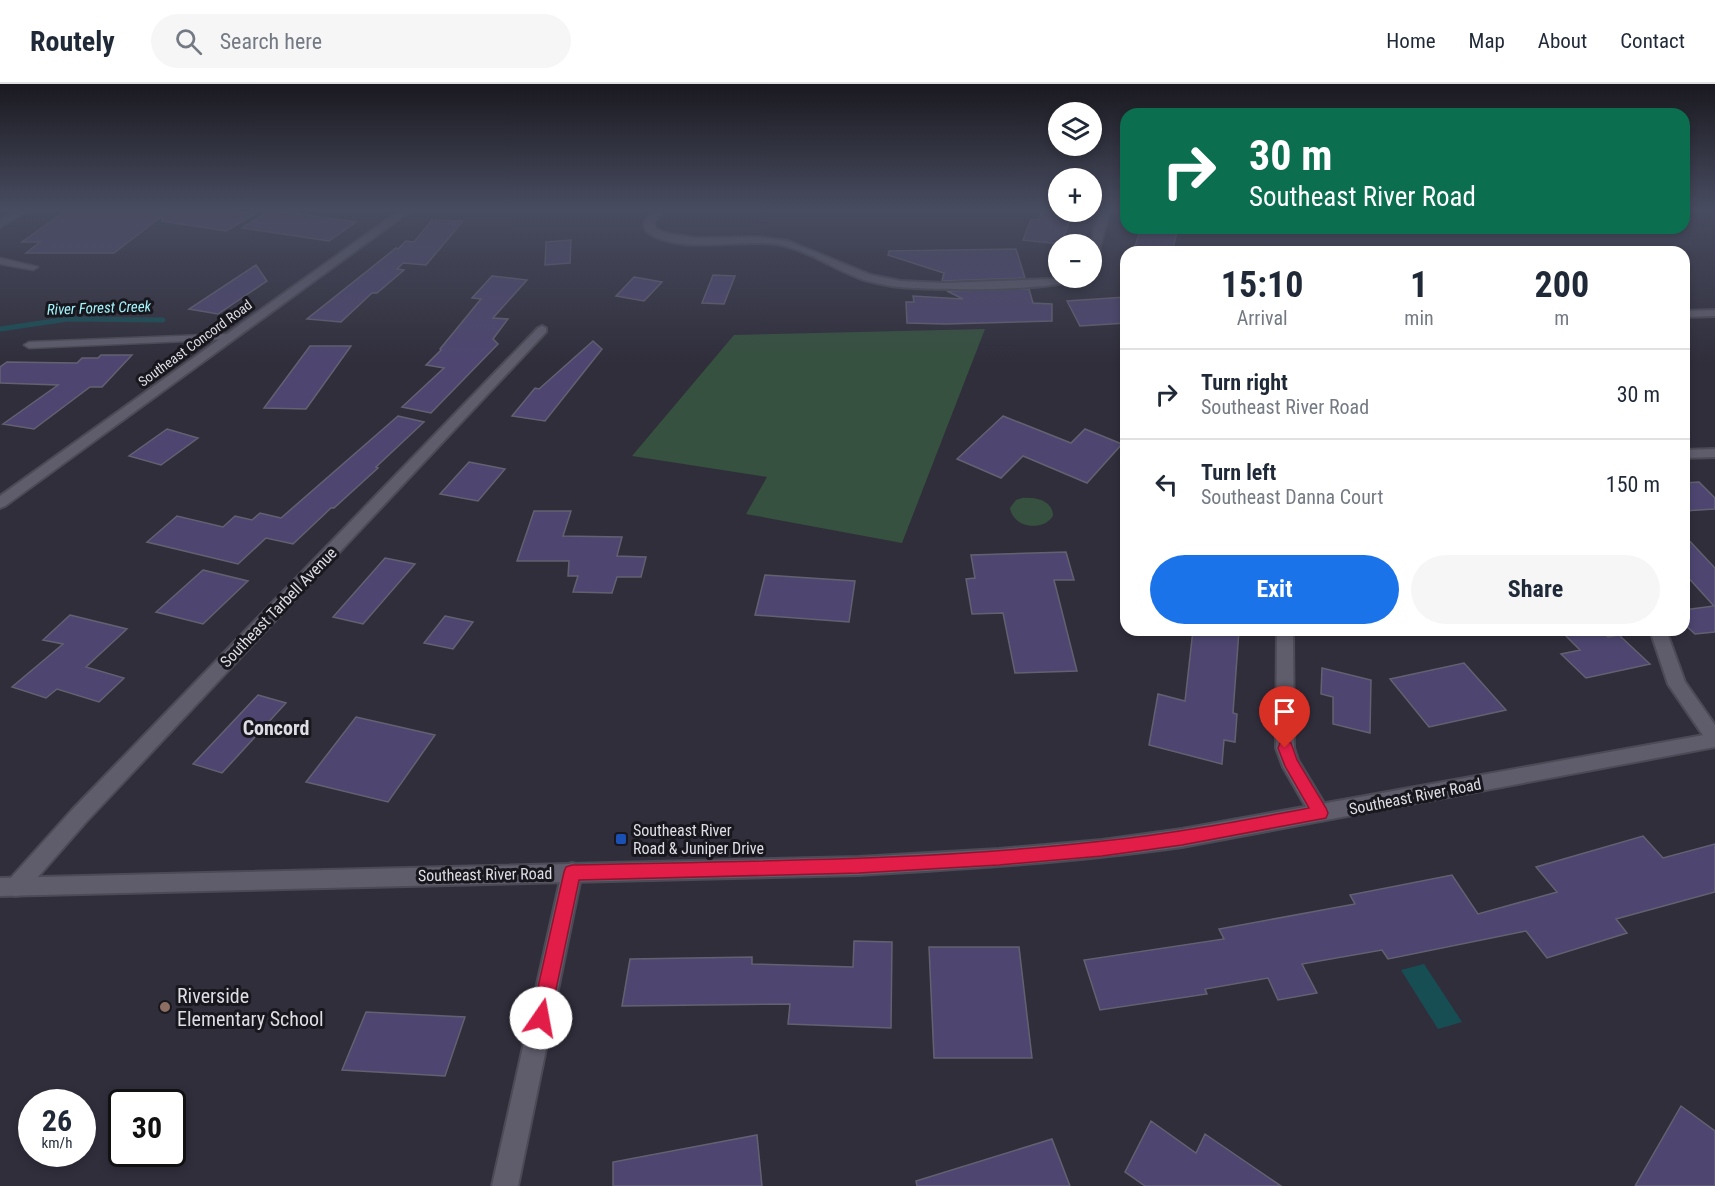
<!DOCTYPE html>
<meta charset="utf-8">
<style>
:root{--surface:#fff;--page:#f6f6f7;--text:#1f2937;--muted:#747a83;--line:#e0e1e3;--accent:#1a73e8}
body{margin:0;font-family:"Roboto Condensed",sans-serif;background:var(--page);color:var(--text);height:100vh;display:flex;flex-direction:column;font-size:22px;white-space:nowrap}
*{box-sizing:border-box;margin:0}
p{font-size:20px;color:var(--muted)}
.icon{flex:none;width:33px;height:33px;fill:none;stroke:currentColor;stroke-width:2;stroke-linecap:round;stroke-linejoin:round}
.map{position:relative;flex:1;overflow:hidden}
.panel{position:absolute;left:1120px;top:162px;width:570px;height:390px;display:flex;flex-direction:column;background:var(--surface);border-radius:18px;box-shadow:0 3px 9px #0003}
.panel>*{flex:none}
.banner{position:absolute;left:1120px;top:24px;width:570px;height:126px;border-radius:18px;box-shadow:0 3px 9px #0003;background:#0b6e4f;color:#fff;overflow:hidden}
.buttons{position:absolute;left:1048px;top:18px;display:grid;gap:12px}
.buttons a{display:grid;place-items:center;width:54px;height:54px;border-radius:50%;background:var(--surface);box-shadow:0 3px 9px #0003;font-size:30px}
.speed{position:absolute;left:18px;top:1005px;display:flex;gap:12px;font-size:30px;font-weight:700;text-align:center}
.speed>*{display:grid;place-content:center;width:78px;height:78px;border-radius:50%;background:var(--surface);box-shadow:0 3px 9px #0003;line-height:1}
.speed small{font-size:15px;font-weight:400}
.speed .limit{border:3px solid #111;border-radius:9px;background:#fff;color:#111}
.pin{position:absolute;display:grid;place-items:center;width:51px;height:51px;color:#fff;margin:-62px -26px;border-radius:50% 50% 50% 0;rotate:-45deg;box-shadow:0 0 6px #0007}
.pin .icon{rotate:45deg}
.me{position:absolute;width:66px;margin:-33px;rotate:12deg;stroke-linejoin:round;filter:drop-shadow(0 0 4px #0008)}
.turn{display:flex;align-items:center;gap:21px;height:126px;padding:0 30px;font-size:27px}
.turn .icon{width:78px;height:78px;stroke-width:2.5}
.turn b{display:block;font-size:42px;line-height:51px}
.eta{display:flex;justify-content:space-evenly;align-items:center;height:102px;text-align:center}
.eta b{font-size:36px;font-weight:700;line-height:42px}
.action{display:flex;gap:12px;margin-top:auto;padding:12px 30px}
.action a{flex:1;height:69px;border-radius:36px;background:var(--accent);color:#fff;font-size:24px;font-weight:700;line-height:69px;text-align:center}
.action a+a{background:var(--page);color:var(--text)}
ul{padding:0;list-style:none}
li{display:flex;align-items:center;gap:18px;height:90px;padding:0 30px;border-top:2px solid var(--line)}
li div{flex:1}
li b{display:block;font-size:22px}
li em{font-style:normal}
header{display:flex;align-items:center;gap:36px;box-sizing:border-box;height:84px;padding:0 30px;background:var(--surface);border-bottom:2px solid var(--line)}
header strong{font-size:28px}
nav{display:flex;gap:33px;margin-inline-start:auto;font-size:21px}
.search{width:420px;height:54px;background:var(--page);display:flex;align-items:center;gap:15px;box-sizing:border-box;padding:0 21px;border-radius:33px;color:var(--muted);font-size:22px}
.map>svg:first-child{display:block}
.green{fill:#36513f}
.water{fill:#174e54}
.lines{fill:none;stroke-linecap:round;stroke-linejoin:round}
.stream{stroke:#174e54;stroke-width:5}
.building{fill:#4e4671;stroke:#636171;stroke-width:1.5}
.service-casing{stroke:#4b4a55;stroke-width:3}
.minor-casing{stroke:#4b4a55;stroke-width:4}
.tertiary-casing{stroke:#4b4a55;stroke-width:4}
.service{fill:#5f5d6c;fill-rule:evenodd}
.minor{fill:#5f5d6c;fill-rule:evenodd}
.tertiary{fill:#5f5d6c;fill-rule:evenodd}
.route{fill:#e11d48;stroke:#92132f;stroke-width:1.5}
.transit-dot{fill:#1a4fb4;stroke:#18171d;stroke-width:2}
.education-dot{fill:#8d6e63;stroke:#18171d;stroke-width:2}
.labels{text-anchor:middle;stroke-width:6;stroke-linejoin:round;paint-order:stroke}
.far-street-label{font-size:14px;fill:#dedde6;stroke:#18171d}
.far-water-label{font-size:15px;font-style:italic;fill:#a2f4fd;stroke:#18171d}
.street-label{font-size:16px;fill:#dedde6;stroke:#18171d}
.poi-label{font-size:16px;fill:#dedde6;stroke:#18171d;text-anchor:start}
.quarter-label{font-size:20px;font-weight:bold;fill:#dedde6;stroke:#18171d}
.near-poi-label{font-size:20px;fill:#dedde6;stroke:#18171d;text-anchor:start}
</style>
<header>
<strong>Routely</strong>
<div class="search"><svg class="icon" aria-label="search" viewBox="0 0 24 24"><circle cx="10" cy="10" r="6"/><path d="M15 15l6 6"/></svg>Search here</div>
<nav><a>Home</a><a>Map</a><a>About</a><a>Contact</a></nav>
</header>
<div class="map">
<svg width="1715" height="1102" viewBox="0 0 1715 1102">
<rect width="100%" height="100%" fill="#302e3b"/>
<path class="green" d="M985,245L902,459L746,430L767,393L632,372L734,251Z
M1022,414C1035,413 1053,416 1053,432C1043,448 1013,444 1010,424L1016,416Z"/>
<path class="water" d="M1424,880L1462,938L1438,945L1401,886Z"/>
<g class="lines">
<path class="stream" d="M0,245L68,235L163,236"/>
</g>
<path class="building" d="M68,125H223L255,130L226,147L162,137V132L114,169H26L40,158H22Z
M270,126L356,138L329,157L242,144Z
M1042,128H1073L1061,160L1023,156L1031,135L1039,136Z
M432,136L463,137L426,181L403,179L397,185L404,186L377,209H372L341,238L307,235L396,164L398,165L406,157L414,158Z
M1141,144H1178L1172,168H1133Z
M571,156L570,179L545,181L546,158Z
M1016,165L1025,194L942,197L944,189L888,171L889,167Z
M256,181L267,197L218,230L189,225Z
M713,191L735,192L724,220L702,219Z
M492,192L527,196L493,234L508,235L493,255L498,260L431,329L402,323L444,284L426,281L441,266L440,265L481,215L472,214Z
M634,193L662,198L644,217L616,212Z
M1029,205L1033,219L1052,220V237L946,240L907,239L906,218H914L913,212L963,215L947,207Z
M1126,213V239L1080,242L1067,217Z
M593,257L602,265L545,337L512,332L535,304L539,305Z
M310,262H351L306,325L264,324Z
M101,271H132L102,303H90L34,345L3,340L58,301L0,299V283L7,278L77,279L82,274H98Z
M398,332L424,338L376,383L378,384L334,424H331L293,460L266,454L238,480L147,458L177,432L223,443L235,432L252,436L260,429L281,434Z
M1003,332L1071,359L1085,345L1122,360L1087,399L1023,372L1001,394L957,375Z
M167,345L198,354L161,381L129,372Z
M469,378L505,385L478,417L440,410Z
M1699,398L1715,414V425L1684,427V399Z
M534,427H571L563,452L622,453L617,472L646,473L641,493H617L612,509L573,508L578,492H568L569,477H517Z
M1684,451L1715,484V548L1695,550L1684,540V526L1714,522L1684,489Z
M1066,468L1074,496H1054L1077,587L1015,589L1003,529L972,530L966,495L975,494L971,471Z
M385,474L415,480L363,540L333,533Z
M203,486L248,497L203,540L156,528Z
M765,491L855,497L849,538L755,531Z
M70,531L127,545L86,583L124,594L99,618L57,605L46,614L12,603L63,560L43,556Z
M445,532L473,538L453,565L424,559Z
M1193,546H1239L1233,629L1237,630L1235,658L1224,656L1222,680L1149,661L1158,610L1185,617Z
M1560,546H1600L1608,553L1619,551L1650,580L1586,594L1561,570L1580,566Z
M1464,579L1506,626L1429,643L1390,595Z
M1322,584L1371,596L1370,649L1333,640V613L1321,610Z
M258,611L286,619L222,689L193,680Z
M356,633L435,651L388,718L306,698Z
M1643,752L1663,774L1715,760V808L1616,835L1627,849L1547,874L1526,847L1388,875L1382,866L1302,880L1317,909L1278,916L1268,894L1205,905L1207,910L1100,926L1084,876L1224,855L1219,845L1355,820L1350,811L1452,791L1478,830L1557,808L1536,783Z
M854,857L892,858L891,944L788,940L790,920L622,922L630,875L752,873V880L853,883Z
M929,863H1019L1032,974H934Z
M366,928L465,933L445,992L342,986Z
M1681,1022L1715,1047V1102H1635Z
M1151,1037L1196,1069L1205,1050L1281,1102H1145L1125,1088Z
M757,1051L762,1102H613V1078Z
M1052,1055L1070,1102H917L916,1097Z"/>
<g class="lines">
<g class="service-casing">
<path id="service" d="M0,174L38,183L33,186L0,180Z
M230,250L234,251V255L29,264L24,261L29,258Z"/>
</g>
<g class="minor-casing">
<path id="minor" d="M20,125H31L0,143V136Z
M654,125H664L654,139L656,145L669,150L696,154L759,153L788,157L871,191L901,197L944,199L1076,194C1060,208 927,206 900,203C888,202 876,199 864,196C834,186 807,165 776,160C740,155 674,171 646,147L644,139Z
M1100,125H1110L1097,175L1092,178L1091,160Z
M1715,226V232L1684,233V227Z
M542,242L546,244V248L86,738L23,810L16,812L9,810L6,803L9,796L72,726L538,244Z
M1715,365V373L1684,374V366Z
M1277,546H1293L1294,664L1298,676L1330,729L1327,735L1320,737L1313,735L1283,683L1276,664Z
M1650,546H1666L1685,598L1715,641V662L1709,660L1668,600Z
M572,779L579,781L582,788L518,1102H492L562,788L565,781Z"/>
</g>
<g class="tertiary-casing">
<path id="tertiary" d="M402,125H413L5,422L0,424V412Z
M1715,649V663L1182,763C1075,778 967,785 859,791L0,812V794L859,773L999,765L1102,756L1182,745Z"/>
</g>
<use href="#service" class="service"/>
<use href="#minor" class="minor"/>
<use href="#tertiary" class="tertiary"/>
</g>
<linearGradient id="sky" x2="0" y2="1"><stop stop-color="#1a1920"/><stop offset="0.45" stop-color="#484c60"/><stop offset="1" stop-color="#484c60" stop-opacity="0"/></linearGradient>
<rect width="1715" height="279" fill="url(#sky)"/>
<path class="route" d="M1285,657L1291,659L1297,676L1326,724L1328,729L1326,734L1182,761L1102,772L999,781L859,789L579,796L550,934L547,941L541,944L534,941L531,934L564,788L566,783L572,781C749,777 927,777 1103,757C1172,750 1240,737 1309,724L1285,682L1278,664L1280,659Z"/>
<rect class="transit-dot" x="615" y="749" width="12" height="12" rx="3"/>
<circle class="education-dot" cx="165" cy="923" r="6"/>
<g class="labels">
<g class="far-street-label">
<text transform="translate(195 259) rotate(-36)" y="5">Southeast Concord Road</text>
</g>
<g class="far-water-label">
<text transform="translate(99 224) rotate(-2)" y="5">River Forest Creek</text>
</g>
<g class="street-label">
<text transform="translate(278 523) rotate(-46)" y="6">Southeast Tarbell Avenue</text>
<text transform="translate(1415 712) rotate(-11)" y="6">Southeast River Road</text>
<text transform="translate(485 790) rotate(-1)" y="6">Southeast River Road</text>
</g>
<g class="poi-label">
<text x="633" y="752">Southeast River<tspan x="633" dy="18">Road &amp; Juniper Drive</tspan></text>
</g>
<g class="quarter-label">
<text x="276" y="651">Concord</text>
</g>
<g class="near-poi-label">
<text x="177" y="919">Riverside<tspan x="177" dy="23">Elementary School</tspan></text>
</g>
</g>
</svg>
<div class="buttons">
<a><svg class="icon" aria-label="layers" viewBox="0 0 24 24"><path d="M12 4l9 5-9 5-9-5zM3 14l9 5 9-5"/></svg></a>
<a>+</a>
<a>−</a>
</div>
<div class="speed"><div>26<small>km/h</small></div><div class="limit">30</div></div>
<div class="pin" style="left:1285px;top:664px;background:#d93025"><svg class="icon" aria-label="arrive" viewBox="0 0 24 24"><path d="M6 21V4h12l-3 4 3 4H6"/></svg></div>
<svg class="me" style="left:541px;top:934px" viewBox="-20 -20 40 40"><circle r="19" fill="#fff"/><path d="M0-13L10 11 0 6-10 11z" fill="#e11d48"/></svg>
<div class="banner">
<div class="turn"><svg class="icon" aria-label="right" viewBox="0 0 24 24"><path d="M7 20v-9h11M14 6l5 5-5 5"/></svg><div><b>30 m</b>Southeast River Road</div></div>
</div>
<section class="panel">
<div class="eta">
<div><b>15:10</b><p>Arrival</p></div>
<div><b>1</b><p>min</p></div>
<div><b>200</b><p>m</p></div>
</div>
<ul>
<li><svg class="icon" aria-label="right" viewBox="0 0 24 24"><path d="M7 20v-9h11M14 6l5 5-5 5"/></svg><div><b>Turn right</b><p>Southeast River Road</p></div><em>30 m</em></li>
<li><svg class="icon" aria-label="left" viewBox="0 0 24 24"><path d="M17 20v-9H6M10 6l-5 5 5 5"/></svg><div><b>Turn left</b><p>Southeast Danna Court</p></div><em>150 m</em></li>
</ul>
<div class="action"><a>Exit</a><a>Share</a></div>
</section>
</div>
